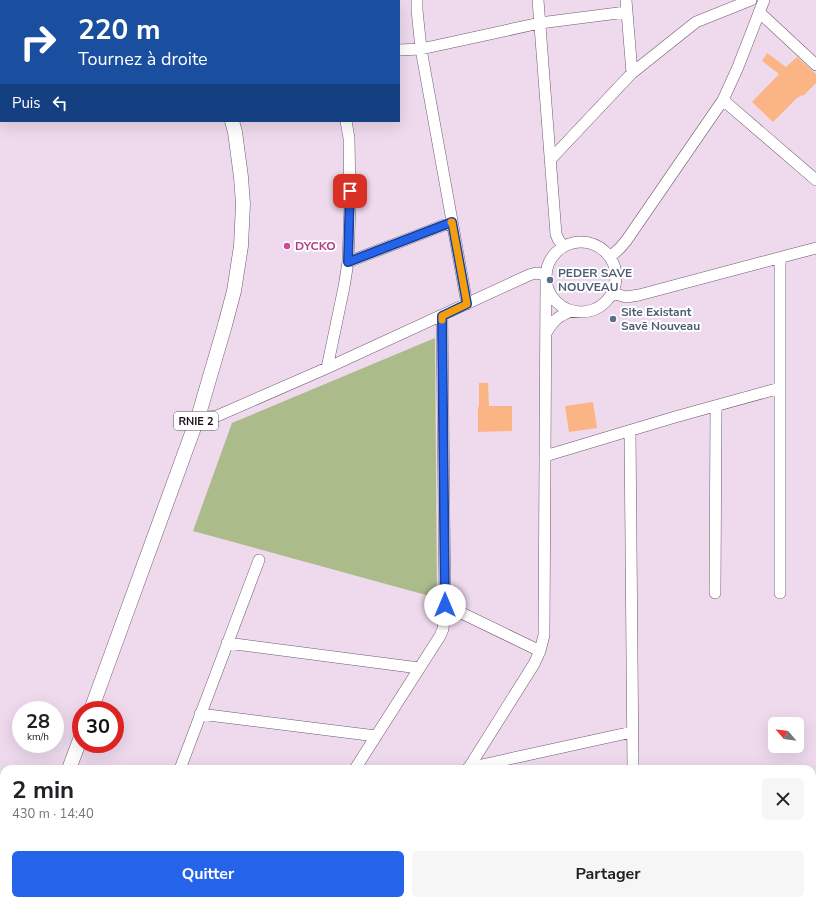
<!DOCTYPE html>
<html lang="fr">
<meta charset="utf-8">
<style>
:root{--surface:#fff;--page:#f6f6f6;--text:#202124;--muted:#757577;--accent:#2563eb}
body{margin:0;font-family:"Nunito Sans",sans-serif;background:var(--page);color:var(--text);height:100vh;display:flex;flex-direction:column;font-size:15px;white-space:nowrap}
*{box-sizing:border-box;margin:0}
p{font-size:13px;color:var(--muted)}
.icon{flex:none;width:22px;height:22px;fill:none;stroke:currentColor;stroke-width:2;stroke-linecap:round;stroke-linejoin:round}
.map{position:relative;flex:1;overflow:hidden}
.panel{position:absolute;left:0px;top:765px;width:816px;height:140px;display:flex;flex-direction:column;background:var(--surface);border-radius:12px 12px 0 0;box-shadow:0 4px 16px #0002}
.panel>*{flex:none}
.top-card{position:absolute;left:0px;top:0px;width:400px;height:122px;box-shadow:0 4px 16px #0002;background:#1a4fa0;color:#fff;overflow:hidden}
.needle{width:26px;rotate:299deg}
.fabs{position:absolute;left:768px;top:717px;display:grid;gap:8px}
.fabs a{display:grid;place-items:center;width:36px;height:36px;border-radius:6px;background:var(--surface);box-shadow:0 4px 16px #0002;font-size:20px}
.speed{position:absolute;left:12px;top:701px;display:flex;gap:8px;font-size:20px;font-weight:700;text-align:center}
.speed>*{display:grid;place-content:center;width:52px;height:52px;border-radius:50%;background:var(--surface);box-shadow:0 4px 16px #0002;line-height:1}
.speed small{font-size:10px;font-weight:400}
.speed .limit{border:6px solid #d22;background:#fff;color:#111}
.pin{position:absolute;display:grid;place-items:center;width:34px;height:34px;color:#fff;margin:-17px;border-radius:8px;box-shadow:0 2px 6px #0006}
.me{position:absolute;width:44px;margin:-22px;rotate:0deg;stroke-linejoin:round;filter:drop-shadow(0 0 3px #0008)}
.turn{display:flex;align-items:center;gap:14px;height:84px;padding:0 12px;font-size:18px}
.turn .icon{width:52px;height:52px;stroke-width:2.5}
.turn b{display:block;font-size:28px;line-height:34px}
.then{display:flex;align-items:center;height:38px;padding:0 12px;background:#0003;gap:8px;font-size:15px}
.round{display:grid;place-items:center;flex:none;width:42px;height:42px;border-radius:6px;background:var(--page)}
.overview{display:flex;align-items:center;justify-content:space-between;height:68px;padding:0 12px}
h1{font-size:24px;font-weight:700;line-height:30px}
.primary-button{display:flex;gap:8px;margin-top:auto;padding:8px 12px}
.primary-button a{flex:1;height:46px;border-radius:6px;background:var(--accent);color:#fff;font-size:16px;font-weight:700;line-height:46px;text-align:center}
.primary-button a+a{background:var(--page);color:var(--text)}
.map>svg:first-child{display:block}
.green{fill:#acbb8a}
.building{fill:#fbb585}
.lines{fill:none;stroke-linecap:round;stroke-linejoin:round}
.minor-casing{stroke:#6d5b6d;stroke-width:12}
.major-casing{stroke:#6d5b6d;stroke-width:15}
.minor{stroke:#fff;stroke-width:11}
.major{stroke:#fff;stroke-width:14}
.route-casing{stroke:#184099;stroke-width:10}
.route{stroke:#2563eb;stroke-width:7}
.slow{stroke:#f59e0b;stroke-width:7}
.hotel-dot{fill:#d1479c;stroke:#fff;stroke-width:1.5}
.service-dot{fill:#5c6f8a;stroke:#fff;stroke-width:1.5}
.labels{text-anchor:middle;stroke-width:4;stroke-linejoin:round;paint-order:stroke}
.shield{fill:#fff;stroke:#5c575c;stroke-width:1}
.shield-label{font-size:11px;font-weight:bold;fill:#160f16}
.hotel-label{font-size:12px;font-weight:bold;fill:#b23c85;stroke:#fff;text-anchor:start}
.service-label{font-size:12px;font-weight:bold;fill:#4e5e75;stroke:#fff;text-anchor:start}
</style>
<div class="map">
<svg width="816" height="905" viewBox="0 0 816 905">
<rect width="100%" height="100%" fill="#eed9ed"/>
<path class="green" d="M435,338L437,598L193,531L232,423Z"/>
<path class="building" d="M767,53L786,67L797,57L816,74V83L803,96L802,95L797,98L773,122L752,102L779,74L762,61Z
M479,383H488L489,406H512V431L478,432V407H479Z
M593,402L597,428L569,432L565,406Z"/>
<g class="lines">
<g class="minor-casing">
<path id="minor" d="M417,0V10L421,49L467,304
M538,0L556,234L558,239L563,246
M626,0L632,73
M759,12L816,65
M399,50L421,49L540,23L626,12
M723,100L816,180
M550,160L632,73L696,22L751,0
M546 277a35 35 0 1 1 70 0a35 35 0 1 1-70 0Z
M610,257L620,248L626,241L723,100L738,67L764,0
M780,258V593
M348,262L452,222
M612,293L626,297L639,295L816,248
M546,333C554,320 557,317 571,311
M327,368L344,287L348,262L350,204L349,138L346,121
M199,414L209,417L217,416L327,368L529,275L536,273L546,275
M630,431L633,769
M545,456L675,417L780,388
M715,593L716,406
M445,605L540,651
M227,643L419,668
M200,714L376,736
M468,768L632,732
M180,769L259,560
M355,769L440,636L443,629L445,605L442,316
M468,769L534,664L540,651L544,635L546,282
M812,782L816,781
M0,838L4,839
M758,901V905
M126,905L128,901
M197,905L198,901
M296,905L298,901
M404,905L406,901
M506,905L507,901
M600,905L602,901
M662,905V901"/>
</g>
<g class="major-casing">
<path id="major" d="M177,0L178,1
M91,710L199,414L225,325L234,291L241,246L243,204L241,177L235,132L232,121
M69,769L81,737
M13,905L15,901"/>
</g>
<use href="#minor" class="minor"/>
<use href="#major" class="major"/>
</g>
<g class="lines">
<g class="route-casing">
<path id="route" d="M350,191L348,262L452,222L467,304L442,316L445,605"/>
</g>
<use href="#route" class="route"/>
<path class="slow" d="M442,320V316L467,304L452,222H451"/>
</g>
<circle class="hotel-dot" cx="287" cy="246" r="4"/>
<g class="service-dot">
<circle cx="550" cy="280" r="4"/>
<circle cx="613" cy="319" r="4"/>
</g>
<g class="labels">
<rect class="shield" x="174" y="412" width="44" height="18" rx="3"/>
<g class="shield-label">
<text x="196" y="425">RNIE 2</text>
</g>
<g class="hotel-label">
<text x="295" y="250">DYCKO</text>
</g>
<g class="service-label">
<text x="558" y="277">PEDER SAVE<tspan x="558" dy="14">NOUVEAU</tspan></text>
<text x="621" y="316">Site Existant<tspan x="621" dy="14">Savē Nouveau</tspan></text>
</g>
</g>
</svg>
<div class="fabs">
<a><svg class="needle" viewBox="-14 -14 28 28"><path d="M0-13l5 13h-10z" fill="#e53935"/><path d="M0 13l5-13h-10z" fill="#757577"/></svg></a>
</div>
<div class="speed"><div>28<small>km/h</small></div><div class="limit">30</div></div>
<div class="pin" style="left:350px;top:191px;background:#d93025"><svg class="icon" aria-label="arrive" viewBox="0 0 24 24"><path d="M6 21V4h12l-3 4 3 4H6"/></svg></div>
<svg class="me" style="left:445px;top:605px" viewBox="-20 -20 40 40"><circle r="19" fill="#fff"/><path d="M0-13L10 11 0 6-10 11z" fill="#2563eb"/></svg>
<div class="top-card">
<div class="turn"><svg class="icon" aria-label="right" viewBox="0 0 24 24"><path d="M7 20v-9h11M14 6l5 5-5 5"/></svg><div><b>220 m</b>Tournez à droite</div></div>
<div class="then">Puis<svg class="icon" aria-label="left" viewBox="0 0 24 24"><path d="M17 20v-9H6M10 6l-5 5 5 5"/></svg></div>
</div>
<section class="panel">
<div class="overview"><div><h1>2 min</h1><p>430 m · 14:40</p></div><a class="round"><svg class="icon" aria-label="close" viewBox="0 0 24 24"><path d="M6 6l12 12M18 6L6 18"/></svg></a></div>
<div class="primary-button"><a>Quitter</a><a>Partager</a></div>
</section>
</div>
